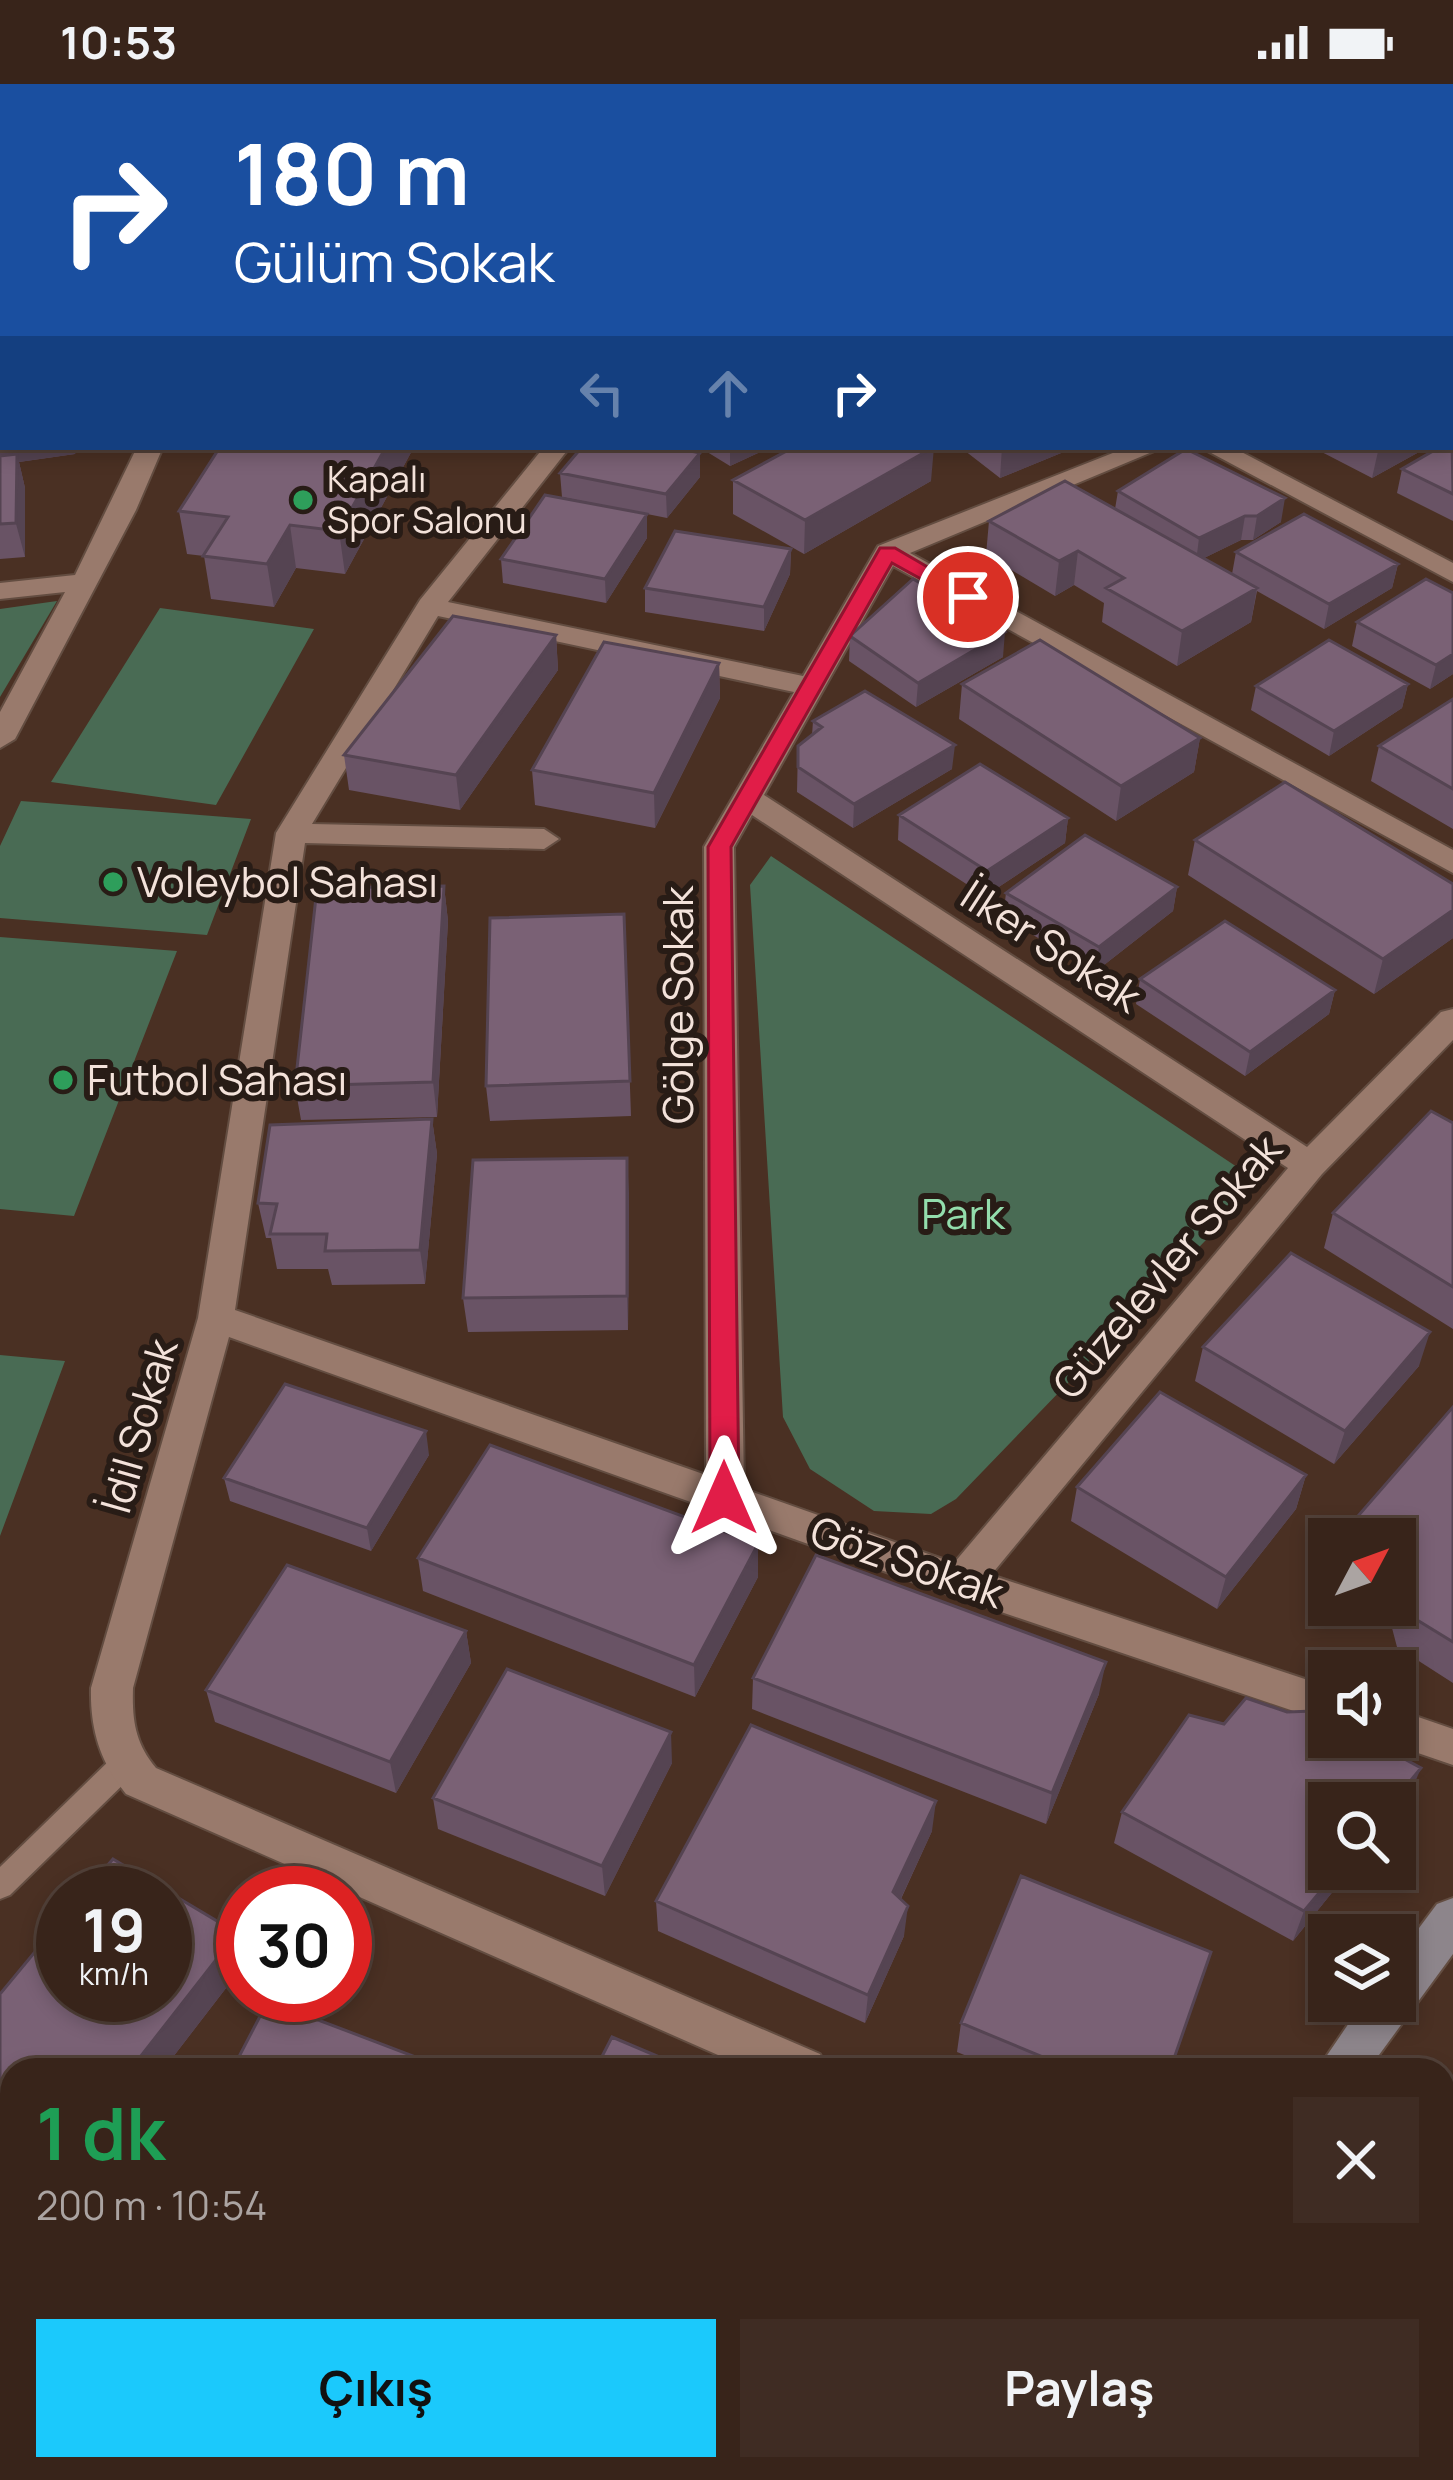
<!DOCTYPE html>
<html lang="tr">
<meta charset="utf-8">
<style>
:root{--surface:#38241a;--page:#3f2c23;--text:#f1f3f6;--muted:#aba4a2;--line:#524139;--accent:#1bc9fc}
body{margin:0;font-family:Manrope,sans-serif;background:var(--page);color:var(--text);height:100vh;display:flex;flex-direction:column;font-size:45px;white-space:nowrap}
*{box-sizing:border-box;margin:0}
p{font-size:39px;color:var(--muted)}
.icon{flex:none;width:66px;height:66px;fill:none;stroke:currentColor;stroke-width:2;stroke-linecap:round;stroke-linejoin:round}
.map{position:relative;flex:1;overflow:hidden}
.details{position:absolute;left:0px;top:1974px;width:1455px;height:423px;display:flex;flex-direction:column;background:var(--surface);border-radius:36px 36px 0 0;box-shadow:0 6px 18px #0003,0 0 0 3px var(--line)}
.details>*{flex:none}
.hud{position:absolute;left:0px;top:0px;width:1455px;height:366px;box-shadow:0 6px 18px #0003,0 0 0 3px var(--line);background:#1a4fa0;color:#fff;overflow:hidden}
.needle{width:78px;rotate:49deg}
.controls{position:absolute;left:1308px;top:1434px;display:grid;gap:24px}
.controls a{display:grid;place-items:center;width:108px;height:108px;border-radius:0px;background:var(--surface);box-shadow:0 6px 18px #0003,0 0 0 3px var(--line);font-size:60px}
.speed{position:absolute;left:36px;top:1782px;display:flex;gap:24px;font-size:60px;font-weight:700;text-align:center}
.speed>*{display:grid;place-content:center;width:156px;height:156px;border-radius:50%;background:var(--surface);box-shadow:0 6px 18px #0003,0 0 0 3px var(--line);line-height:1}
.speed small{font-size:30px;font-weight:400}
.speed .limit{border:18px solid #d22;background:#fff;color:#111}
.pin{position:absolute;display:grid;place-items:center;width:102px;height:102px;color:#fff;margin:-51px;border:6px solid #fff;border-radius:50%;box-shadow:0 3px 12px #0007}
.me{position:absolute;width:132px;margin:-66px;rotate:0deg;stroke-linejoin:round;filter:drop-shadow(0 0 9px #0008)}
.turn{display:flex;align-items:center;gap:42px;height:252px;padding:0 36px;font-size:54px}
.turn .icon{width:156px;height:156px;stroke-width:2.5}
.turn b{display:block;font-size:84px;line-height:102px}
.lanes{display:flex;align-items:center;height:114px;padding:0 36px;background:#0003;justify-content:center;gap:60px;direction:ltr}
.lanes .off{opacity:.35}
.round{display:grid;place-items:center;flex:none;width:126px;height:126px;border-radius:0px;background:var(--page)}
.summary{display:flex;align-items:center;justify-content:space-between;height:204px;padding:0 36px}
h1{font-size:72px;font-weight:700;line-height:90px;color:#1e9e55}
.primary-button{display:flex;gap:24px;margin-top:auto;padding:24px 36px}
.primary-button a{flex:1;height:138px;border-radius:0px;background:var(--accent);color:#111;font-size:48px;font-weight:700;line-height:138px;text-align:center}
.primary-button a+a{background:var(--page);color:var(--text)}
.status{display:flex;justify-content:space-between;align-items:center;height:84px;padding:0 60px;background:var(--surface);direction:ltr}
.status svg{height:33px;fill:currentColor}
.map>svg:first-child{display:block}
.green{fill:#496b54}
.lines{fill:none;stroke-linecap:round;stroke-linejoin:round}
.lane-casing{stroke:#634d41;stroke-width:4}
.street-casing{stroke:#634d41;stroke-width:4}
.secondary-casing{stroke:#634d41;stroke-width:4}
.lane{fill:#997a6c;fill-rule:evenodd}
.street{fill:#997a6c;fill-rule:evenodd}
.secondary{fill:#8d858b;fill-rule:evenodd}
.wall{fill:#695365}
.shaded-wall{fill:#554452}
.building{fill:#7a6175;stroke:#554452;stroke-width:3}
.route{fill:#e11d48;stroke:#92132f;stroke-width:3}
.leisure-dot{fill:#2e9e5b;stroke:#281c16;stroke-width:4.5}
.labels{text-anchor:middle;stroke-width:12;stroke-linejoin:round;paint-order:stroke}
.far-poi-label{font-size:36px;fill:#f3e2da;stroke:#281c16;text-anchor:start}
.poi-label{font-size:42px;fill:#f3e2da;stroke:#281c16;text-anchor:start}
.street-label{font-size:42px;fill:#f3e2da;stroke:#281c16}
.park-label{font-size:42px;fill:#93ddac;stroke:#281c16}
</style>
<div class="status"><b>10:53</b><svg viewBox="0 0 49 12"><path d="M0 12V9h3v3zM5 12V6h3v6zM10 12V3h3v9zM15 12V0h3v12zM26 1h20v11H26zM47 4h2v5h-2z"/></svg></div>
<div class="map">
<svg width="1453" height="2396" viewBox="0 0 1453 2396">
<rect width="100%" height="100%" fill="#4a3023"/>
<path class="green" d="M57,517L0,613V525Z
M160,524L314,545L216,721L51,698Z
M21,717L251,735L207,851L0,834V762Z
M771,772L1261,1099L956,1415L931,1430L874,1427L810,1385L783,1333L750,801Z
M0,853L177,867L74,1132L0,1125Z
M0,1271L65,1277L0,1452Z"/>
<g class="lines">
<g class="lane-casing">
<path id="lane" d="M126,1667L136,1670L140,1679L136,1688L10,1811L0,1815V1783L116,1670Z"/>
</g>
<g class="street-casing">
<path id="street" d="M278,0H302L305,3H281Z
M638,0H698L701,3H641Z
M0,101L3,102V117L0,116Z
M1452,193H1453V207H1452Z
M137,363H163L136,426L15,655L0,664V628L65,508L0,515V499L75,491Z
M544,363H570L448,518L803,592L878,462L1128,363H1164L910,469L1453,766V789L893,482L764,711L1307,1063L1441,928L1453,925V956L1322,1090L991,1491L1329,1603V1639L948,1510L229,1253L133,1604C132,1636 135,1659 156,1684L820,1970L827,1986H752L126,1710C100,1678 90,1645 91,1604L198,1234L276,749L420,516ZM438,532L794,608L704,763L706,1391L235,1226L305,759L544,765L559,755L544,745L312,740ZM752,731L1288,1084L954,1479L744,1405L734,763Z
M1200,363H1232L1453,479V498Z
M1395,1625L1453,1645V1681L1380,1656L1395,1653Z
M0,2312L12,2317V2385H33L24,2396H0Z
M52,2385H116L120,2396H56Z
M1370,2385H1425L1429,2396H1374Z"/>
</g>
<g class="secondary-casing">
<path id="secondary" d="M1452,71H1453V85H1452Z
M0,269H3L0,284Z
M1453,1814V1870L1368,1986H1317L1364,1917H1395V1876L1437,1820Z
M1015,2385H1069L1065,2396H1011Z"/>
</g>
<use href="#lane" class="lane"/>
<use href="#street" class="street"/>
<use href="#secondary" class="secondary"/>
</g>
<path class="wall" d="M0,0L100,3H3V47L0,41Z
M106,0H258L263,3H111Z
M1268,0H1453L1452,24V3H1270Z
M0,290L75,370L19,378L25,404V473L0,475Z
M1453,356V437L1397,409L1402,385Z
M220,363H414L345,490L296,484L274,523L211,515L204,472L187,470L179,427Z
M699,363H771L730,382Z
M960,363H1066V367L1000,394Z
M1312,363H1428L1372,394Z
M1186,365L1281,438L1253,456H1241L1204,474L1232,490L1236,468L1398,480L1392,504L1324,545L1257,507L1251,538L1177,582L1102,538L1104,519L1074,501L1055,512L986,471L989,437L1115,425L1118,407Z
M691,367L700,393L667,434L562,413L560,389Z
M733,396L931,397L804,470L733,430Z
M647,430V454L606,519L503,499L501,475Z
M791,465L790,490L764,547L645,528V504Z
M1453,509V590L1430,605L1352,562L1357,538Z
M556,551L558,586L460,726L349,706L344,671Z
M850,552L1003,573L916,623L849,577Z
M719,579L720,614L655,744L535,721L532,686Z
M962,600L1200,654L1194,688L1116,737L959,635Z
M1408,600L1402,624L1329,672L1251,626L1256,602Z
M1453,615V745L1371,697L1379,662Z
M813,637L952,685L853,744L797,708L798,662L812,651Z
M899,731L1068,734L1065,759L985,812L898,756Z
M1195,756L1453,800V854L1374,910L1188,791Z
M444,802L448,837L437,1033L301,1036L295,1002Z
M1177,803L1173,827L1095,888L1003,833L1006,809Z
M624,830L631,1032L490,1037L486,1002Z
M1140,895L1335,906L1329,930L1245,992L1136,920Z
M432,1035L437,1070L425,1200L332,1201L328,1185H277L271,1154H266L258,1119Z
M1453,1039V1245L1324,1164L1333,1129Z
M629,1109L628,1246L468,1248L463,1214Z
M1203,1263L1419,1282L1334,1380L1195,1297Z
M1453,1323V1599L1397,1563L1392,1544L1355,1521H1395V1455Z
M429,1371L371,1467L230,1417L224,1394Z
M1306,1391L1296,1425L1217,1525L1071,1437L1077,1403Z
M1329,1465V1505L1318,1499Z
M418,1474L758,1493L695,1613L423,1507Z
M466,1547L471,1579L396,1709L215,1638L206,1606Z
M753,1594L1099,1610L1046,1740L752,1625Z
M1224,1640L1408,1715L1329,1785H1351L1293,1857L1114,1759L1122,1728Z
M672,1679L605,1812L438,1745L433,1714Z
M932,1747L901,1815L904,1852L865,1939L658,1847L656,1817Z
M243,1868V1882L163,1986H12V2103L0,2095V1910Z
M961,1939L1171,1986H1001L957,1968Z
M1453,2104V2342L1443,2332V2117Z
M581,2385H769L761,2396H604Z"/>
<path class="shaded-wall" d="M3,204V228L0,229V205Z
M3,356V363H80L75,370L19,378L25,404V473L0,381V357Z
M386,363H414L345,490L339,447Z
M688,363H691V380L700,369V393L667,434L666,410Z
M730,363H771L730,382Z
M934,363L931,397L804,470L805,436Z
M1002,363H1066V367L1000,394Z
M1379,363H1428L1372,394Z
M1285,414L1281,438L1253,456L1257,432Z
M647,430V454L606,519L605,495Z
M1245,432L1241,456L1196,478L1199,454Z
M290,441L296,484L274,523L267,480Z
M791,465L790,490L764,547V523Z
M1078,467L1074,501L1055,512L1059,477Z
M1398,480L1392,504L1324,545L1329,520Z
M1257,504L1251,538L1177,582L1182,547Z
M1005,548L1003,573L916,623L918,599Z
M556,551L558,586L460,726L456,691Z
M1453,570V590L1430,605L1436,581Z
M719,579L720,614L655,744L654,709Z
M1408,600L1402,624L1329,672L1334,647Z
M1200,654L1194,688L1116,737L1121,702Z
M955,661L952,685L853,744L854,720Z
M1068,734L1065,759L985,812L987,787Z
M444,802L448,837L437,1033L433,998Z
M1177,803L1173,827L1095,888L1099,863Z
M1453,826V854L1374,910L1383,875Z
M1335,906L1329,930L1245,992L1250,968Z
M432,1035L437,1070L425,1200L420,1166Z
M627,1074L629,1109L628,1246L627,1212Z
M1430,1248L1419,1282L1334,1380L1345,1347Z
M426,1347L429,1371L371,1467L367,1444Z
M1306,1391L1296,1425L1217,1525L1226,1493Z
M758,1460V1493L695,1613L694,1581Z
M466,1547L471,1579L396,1709L390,1678Z
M1106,1578L1099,1610L1046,1740L1052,1709Z
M671,1648L672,1679L605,1812L602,1782Z
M1421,1684L1408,1715L1395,1731V1719H1392Z
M936,1717L932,1747L890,1838L893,1808Z
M1339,1785H1351L1293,1857L1304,1827Z
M908,1822L904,1852L865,1939L868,1911Z
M237,1849L243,1868V1882L163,1986H130Z
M758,2385H769L761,2396H749Z"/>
<path class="building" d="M0,0H95L100,3H54L51,1L45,3H3V17L0,18Z
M151,0H258L263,3H143Z
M0,154H3V204L0,205Z
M3,289V356L0,357V290Z
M1452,356L1453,410L1402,385L1440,363H1452Z
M220,363H386L339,447L290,441L267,480L203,472L228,433L179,427Z
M582,363H688L686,366L700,369L666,410L560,389Z
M794,363H934L805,436L733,396Z
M1186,365L1285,414L1257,432H1245L1199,454L1118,407Z
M17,370L16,439L0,440V372Z
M1065,397L1257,504L1182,547L1106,504L1124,494L1078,467L1059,477L989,437Z
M545,411L647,430L605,495L501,475Z
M1304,430L1398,480L1329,520L1236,468Z
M675,447L791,465L764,523L645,504Z
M913,495L1005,548L918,599L850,552Z
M1426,495L1453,509V570L1436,581L1357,538Z
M453,532L556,551L456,691L344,671Z
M1040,556L1200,654L1121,702L962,600Z
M1329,556L1408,600L1334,647L1256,602Z
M604,558L719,579L654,709L532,686Z
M865,607L955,661L854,720L798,683V662L822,643L813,637Z
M1453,615V705L1379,662Z
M980,680L1068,734L987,787L899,731Z
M1285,698L1453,800V826L1383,875L1195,756Z
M1085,751L1177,803L1099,863L1006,809Z
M444,802L433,998L295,1002L317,804Z
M624,830L630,997L486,1002L490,834Z
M1225,837L1335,906L1250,968L1140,895Z
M1431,1027L1453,1039V1203L1333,1129Z
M432,1035L420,1166L325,1167L327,1150H270L277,1120L258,1119L270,1041Z
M627,1074V1212L463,1214L473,1076Z
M1291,1169L1430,1248L1345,1347L1203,1263Z
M285,1300L426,1347L367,1444L224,1394Z
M1160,1308L1306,1391L1226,1493L1077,1403Z
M1453,1323V1558L1409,1531L1404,1511L1395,1506V1455H1338Z
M490,1361L758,1460L694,1581L418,1474Z
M816,1471L1106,1578L1052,1709L753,1594Z
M287,1481L466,1547L390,1678L206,1606Z
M507,1585L671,1648L602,1782L433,1714Z
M1246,1614L1287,1628L1314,1627L1329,1635V1653H1364L1421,1684L1392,1719H1329V1785H1339L1304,1827L1122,1728L1189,1631L1224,1640Z
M751,1641L936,1717L893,1808L908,1822L868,1911L656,1817Z
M113,1775L237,1849L130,1986H12V2087L0,2079V1910L63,1834V1911H165V1809H84Z
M1021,1792L1211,1868L1170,1986H1074L961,1939Z
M268,1917L429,1978L426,1986H232Z
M612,1953L690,1986H595Z
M1453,2104V2303L1443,2293V2117Z
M635,2385H726L721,2396H658Z
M731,2385H758L749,2396H726Z"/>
<path class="route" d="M880,464H895L979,513L961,517L892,479L731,763L739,1414L735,1422H714L710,1414L708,763Z"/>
<g class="leisure-dot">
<circle cx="303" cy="416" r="12"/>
<circle cx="113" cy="798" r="12"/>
<circle cx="63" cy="996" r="12"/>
</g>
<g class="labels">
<g class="far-poi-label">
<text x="327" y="408">Kapalı<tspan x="327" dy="41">Spor Salonu</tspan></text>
</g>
<g class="poi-label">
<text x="137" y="813">Voleybol Sahası</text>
<text x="87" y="1011">Futbol Sahası</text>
</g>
<g class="street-label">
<text transform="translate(1051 862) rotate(33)" y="15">İlker Sokak</text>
<text transform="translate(678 921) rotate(-90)" y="15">Gölge Sokak</text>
<text transform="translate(1167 1183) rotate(-50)" y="15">Güzelevler Sokak</text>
<text transform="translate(139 1342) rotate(-74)" y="15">İdil Sokak</text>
<text transform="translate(907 1478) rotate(19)" y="15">Göz Sokak</text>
</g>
<g class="park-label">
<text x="963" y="1145">Park</text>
</g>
</g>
</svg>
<div class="controls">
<a><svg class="needle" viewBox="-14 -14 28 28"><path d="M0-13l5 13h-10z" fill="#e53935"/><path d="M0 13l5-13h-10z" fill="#aba4a2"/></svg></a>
<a><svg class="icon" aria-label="sound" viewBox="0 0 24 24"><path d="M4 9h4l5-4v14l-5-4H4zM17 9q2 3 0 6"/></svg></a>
<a><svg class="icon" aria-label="search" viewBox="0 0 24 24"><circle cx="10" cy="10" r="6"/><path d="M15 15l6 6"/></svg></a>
<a><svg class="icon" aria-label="layers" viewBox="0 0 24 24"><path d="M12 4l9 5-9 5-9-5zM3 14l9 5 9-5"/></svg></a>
</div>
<div class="speed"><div>19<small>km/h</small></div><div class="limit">30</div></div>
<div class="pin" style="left:968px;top:513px;background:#d93025"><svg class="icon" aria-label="arrive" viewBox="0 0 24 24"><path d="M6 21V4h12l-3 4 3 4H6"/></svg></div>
<svg class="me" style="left:724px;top:1414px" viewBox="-20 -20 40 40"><path d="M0-17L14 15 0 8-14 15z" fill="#e11d48" stroke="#fff" stroke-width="4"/></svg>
<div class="hud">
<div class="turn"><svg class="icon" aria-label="right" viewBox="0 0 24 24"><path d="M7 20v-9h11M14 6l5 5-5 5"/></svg><div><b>180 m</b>Gülüm Sokak</div></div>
<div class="lanes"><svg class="icon off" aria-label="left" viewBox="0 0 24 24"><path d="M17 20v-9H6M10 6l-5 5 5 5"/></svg><svg class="icon off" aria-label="ahead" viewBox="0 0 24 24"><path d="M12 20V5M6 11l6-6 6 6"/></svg><svg class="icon" aria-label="right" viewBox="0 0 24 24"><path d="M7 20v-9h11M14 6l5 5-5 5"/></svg></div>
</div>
<section class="details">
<div class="summary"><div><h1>1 dk</h1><p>200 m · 10:54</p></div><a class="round"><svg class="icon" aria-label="close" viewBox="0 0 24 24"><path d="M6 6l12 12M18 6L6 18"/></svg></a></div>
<div class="primary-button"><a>Çıkış</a><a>Paylaş</a></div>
</section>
</div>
